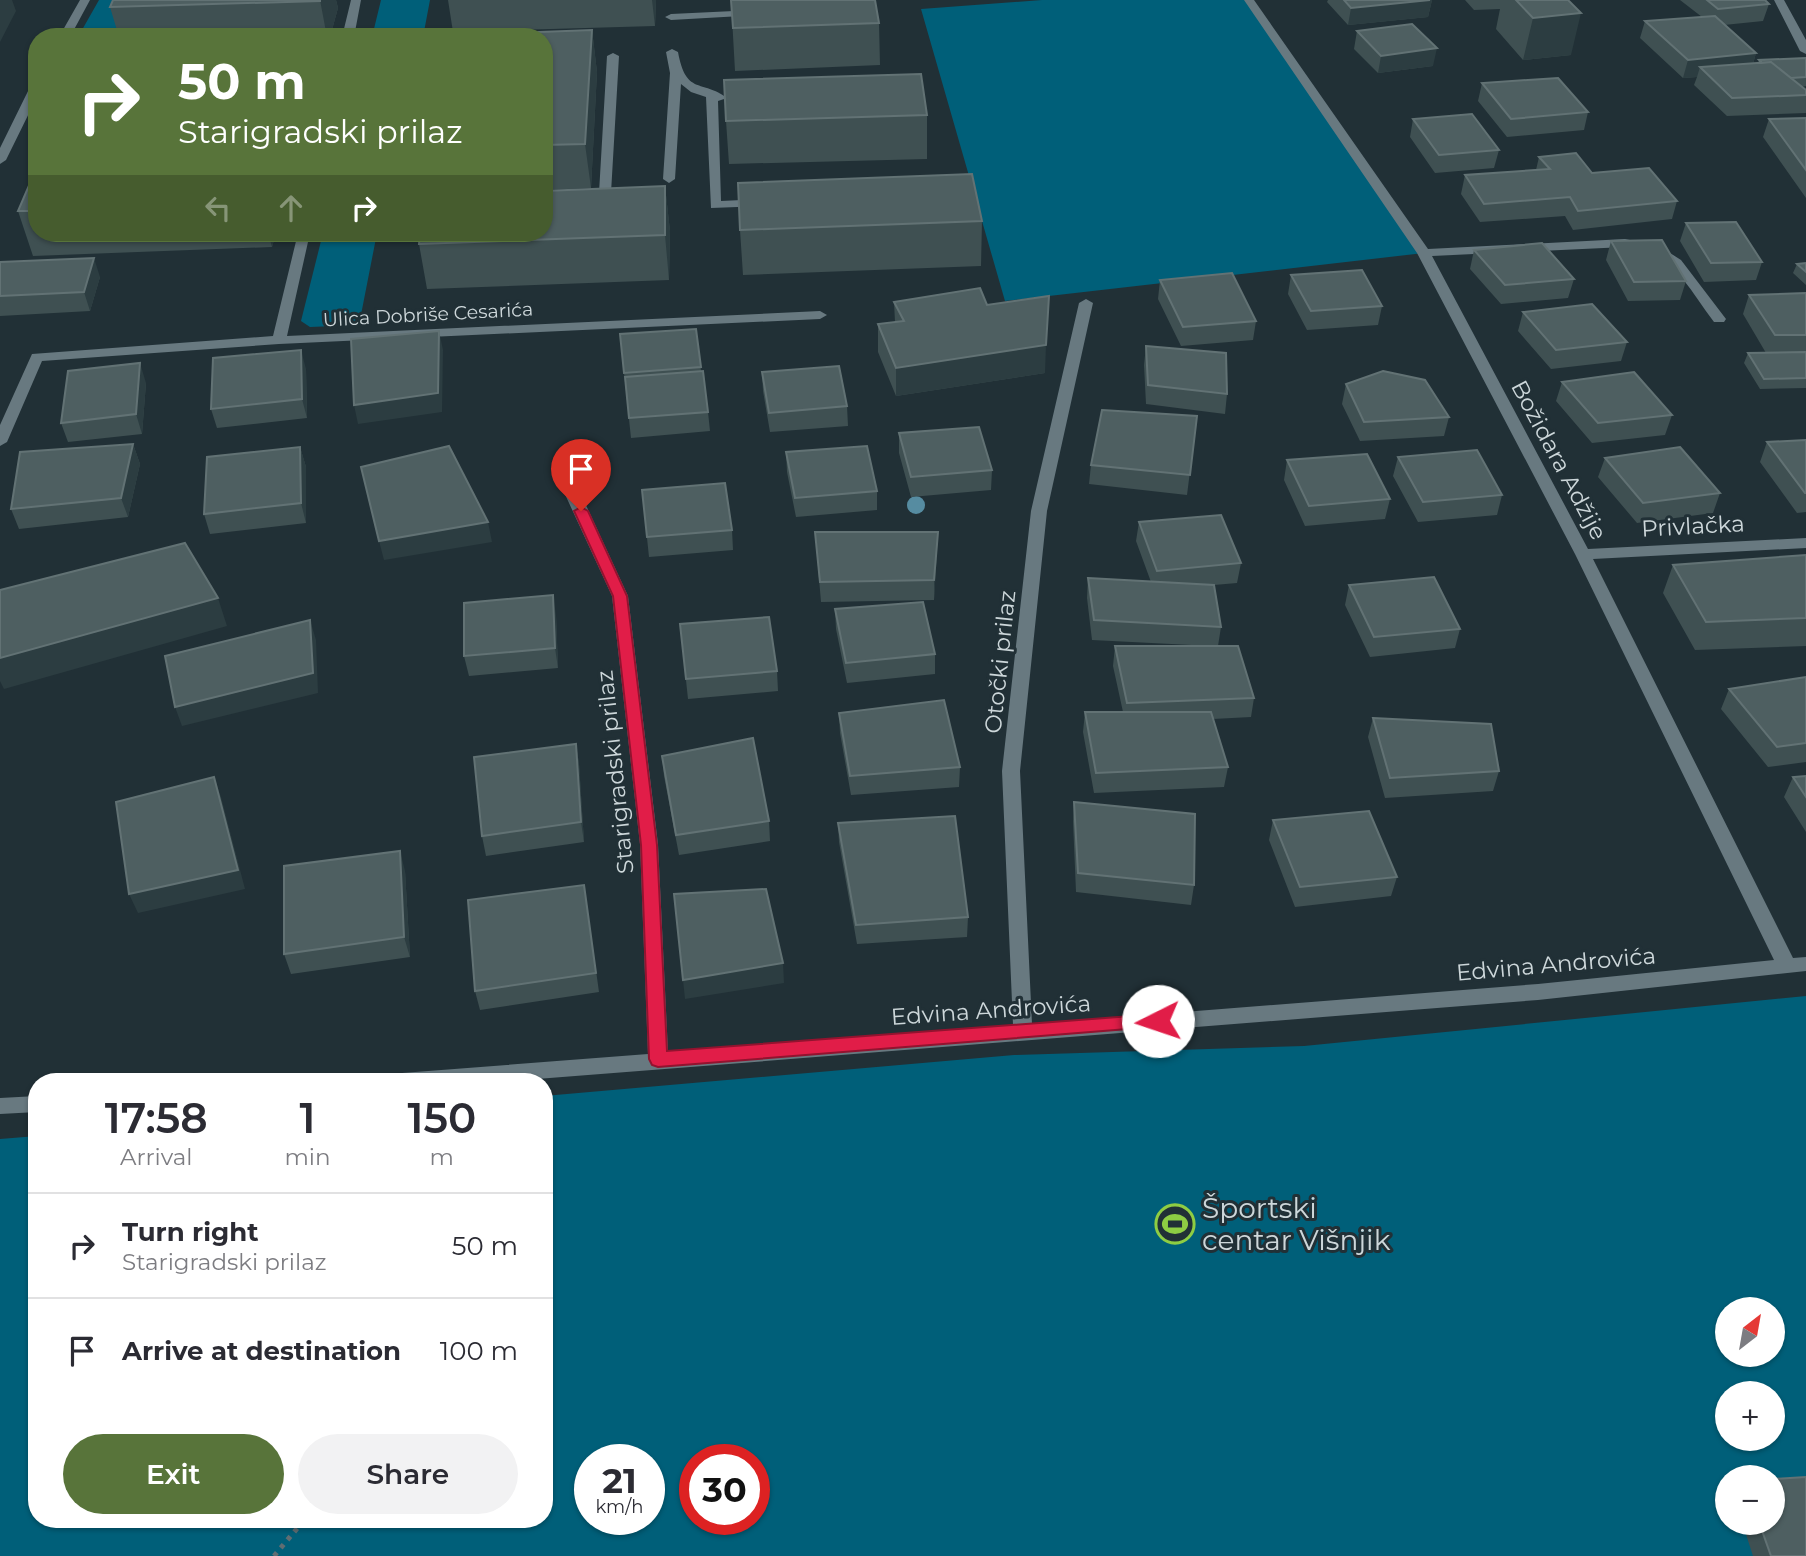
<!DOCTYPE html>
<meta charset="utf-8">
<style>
:root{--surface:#fff;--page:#f2f2f3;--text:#2b2b33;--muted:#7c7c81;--line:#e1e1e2;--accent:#58743a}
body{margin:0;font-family:Montserrat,sans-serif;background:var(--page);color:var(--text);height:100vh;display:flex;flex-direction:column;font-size:26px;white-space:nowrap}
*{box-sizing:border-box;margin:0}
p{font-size:23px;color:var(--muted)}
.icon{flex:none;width:38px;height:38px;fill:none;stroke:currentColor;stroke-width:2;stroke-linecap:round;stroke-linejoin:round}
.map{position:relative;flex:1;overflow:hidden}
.side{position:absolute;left:28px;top:1073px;width:525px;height:455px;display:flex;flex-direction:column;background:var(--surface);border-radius:28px;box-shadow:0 2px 5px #0004}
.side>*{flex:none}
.banner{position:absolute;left:28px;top:28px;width:525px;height:214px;border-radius:28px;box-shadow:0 2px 5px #0004;background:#58743a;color:#fff;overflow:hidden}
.needle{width:46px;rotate:31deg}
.controls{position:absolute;left:1715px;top:1297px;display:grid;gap:14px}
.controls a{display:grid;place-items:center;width:70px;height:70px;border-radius:50%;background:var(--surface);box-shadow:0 2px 5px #0004;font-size:35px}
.speed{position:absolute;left:574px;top:1444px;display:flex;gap:14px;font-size:35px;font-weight:700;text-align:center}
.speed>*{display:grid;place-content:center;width:91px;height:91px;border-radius:50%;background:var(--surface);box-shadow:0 2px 5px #0004;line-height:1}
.speed small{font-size:18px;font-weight:400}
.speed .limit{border:10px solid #d22;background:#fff;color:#111}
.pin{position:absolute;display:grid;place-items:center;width:60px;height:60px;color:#fff;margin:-72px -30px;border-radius:50% 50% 50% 0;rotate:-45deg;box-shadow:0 0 7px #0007}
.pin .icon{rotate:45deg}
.me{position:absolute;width:77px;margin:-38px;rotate:266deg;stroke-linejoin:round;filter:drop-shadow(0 0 5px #0008)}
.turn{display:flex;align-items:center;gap:24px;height:147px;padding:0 35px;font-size:32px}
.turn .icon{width:91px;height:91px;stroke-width:2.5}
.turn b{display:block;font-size:49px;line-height:60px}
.lanes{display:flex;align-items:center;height:66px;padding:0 35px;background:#0003;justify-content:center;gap:35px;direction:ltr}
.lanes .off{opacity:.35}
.eta{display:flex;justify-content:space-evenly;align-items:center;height:119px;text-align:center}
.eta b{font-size:42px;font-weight:600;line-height:49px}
.action{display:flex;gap:14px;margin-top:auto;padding:14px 35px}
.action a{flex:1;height:80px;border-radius:42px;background:var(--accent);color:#fff;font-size:28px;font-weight:600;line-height:80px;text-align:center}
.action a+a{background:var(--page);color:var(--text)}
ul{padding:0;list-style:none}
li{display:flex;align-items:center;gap:21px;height:105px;padding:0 35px;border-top:2px solid var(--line)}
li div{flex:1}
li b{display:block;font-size:26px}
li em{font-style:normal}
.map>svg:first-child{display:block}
.green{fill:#005f79;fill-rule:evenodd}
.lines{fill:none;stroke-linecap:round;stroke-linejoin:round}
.path{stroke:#606d72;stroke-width:5;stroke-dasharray:4.5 6;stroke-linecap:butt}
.minor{fill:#687980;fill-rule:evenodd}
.tree{fill:#568ca1}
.wall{fill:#3f5052}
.shaded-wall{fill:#2c3d41}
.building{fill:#4e5f61;stroke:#627274;stroke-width:2}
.route{fill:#e11d48;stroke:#92132f;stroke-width:2}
.labels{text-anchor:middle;stroke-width:6;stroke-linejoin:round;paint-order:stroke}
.far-street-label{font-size:19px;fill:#cdd7da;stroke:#213036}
.street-label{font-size:23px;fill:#cdd7da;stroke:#213036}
.near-poi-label{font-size:28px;fill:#cdd7da;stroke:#213036;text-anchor:start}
</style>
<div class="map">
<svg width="1806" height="1556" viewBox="0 0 1806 1556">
<rect width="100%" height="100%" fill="#213036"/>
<path class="green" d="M99,0H135L118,37H78Z
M381,0H430L423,37H372Z
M1042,0H1249L1424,253L1005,301L921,9Z
M323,233H377L359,325L310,327L301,321Z
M1806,996V1556H0V1139L37,1136V1519H544V1096L1014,1055L1304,1046ZM1727,1309H1773V1354H1727ZM1727,1393H1773V1438H1727ZM590,1460H649V1519H590ZM695,1460H754V1519H695ZM1727,1477H1773V1522H1727Z"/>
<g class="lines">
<path class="path" d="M274,1556L305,1519"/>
<path class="minor" d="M80,0H90L70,37H59Z
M351,0H361L354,37H342Z
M1244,0H1254L1428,249L1625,239L1659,246L1681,260L1726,319L1724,322H1714C1685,283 1676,257 1625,247L1432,256L1588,549L1806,538V548L1593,559L1793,958L1806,957V971L1538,1000L500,1082H379L382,1076L389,1074L648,1054L640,844L612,596L563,490L571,485L579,490L628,596L658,844L668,1052L1013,1025L1002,771L1031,511L1079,303L1086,299L1093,303L1047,511L1020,771L1032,1024L1538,984L1774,960L1575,554L1417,253Z
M1774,0H1784L1806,40V54L1800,51Z
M755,10L759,11V15L671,20L665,17L671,14Z
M672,49L678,52C686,96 702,79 727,98L718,101L721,201L763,199L769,203L767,206L711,208L706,97L691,92L681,84L675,179L669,183L663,179L670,73L666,52Z
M613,53L619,56L610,210L604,214L598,210L607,56Z
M37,82V97L6,160L0,164V148L31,85Z
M298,233H310L287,336L820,311L827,315L820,319L279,344L42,361L7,442L0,446V425L32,354L273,336Z
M37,1096V1112L0,1114V1098Z"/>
</g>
<circle class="tree" cx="916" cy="505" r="9"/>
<path class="wall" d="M336,0L338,8L330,37H119L110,7Z
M448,0H656L655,26L453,32Z
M731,0L879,23L880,65L735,71Z
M1328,0H1432L1428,17L1348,25L1327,2Z
M1465,0H1568L1571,55L1523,60L1496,29L1500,9L1474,10Z
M1680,0H1765L1769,4L1763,21L1724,25L1756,53L1753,64L1758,63L1759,60L1806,58V86L1802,87L1806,90V113L1727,116L1694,85L1697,77L1683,78L1640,38L1645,21L1702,17Z
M592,30L597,72L591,188L544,190V37Z
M1357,31L1433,66L1378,73L1354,49Z
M1482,83L1588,112L1584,130L1507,137L1478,101Z
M927,115V159L729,164L726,121Z
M1806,118V198L1763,137L1769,119Z
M1413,119L1499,150L1494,168L1435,173L1410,137Z
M1539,157L1677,201L1672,219L1573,230L1565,216L1480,222L1461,194L1465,175L1536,170Z
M37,167V233H276L272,247L33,256L18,211Z
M665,186L670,231L669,280L427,289L419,244Z
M982,221L981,266L743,275L740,230Z
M1686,223L1762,262L1756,280L1704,282L1680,241Z
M1611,241L1686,281L1680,300L1628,301L1606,260Z
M1474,250L1574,279L1568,298L1501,304L1470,269Z
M0,262L100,277L90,311L0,316Z
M1806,263V285L1793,273L1797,264Z
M1291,275L1382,306L1378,325L1307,330L1288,294Z
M1160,280L1256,321L1253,340L1181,346L1158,299Z
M1806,293V388L1760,389L1744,363L1748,353H1766L1743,314L1749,295Z
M894,302L987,305L1045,373L896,396L878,352V324L895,322Z
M1523,312L1627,342L1621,361L1551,369L1518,331Z
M696,329L701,371L708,412L710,431L631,438L624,373Z
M1146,346L1227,394L1225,414L1146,404L1144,365Z
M306,369L307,418L217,428L211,409Z
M762,372L847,406L848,426L770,432L763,391Z
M1562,382L1672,415L1665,435L1592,443L1556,401Z
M146,383L142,434L68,442L61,423Z
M1346,384L1449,417L1444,436L1360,441L1342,404Z
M1197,416L1187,495L1089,484L1091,465Z
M899,433L992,470L991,490L911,497L899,453Z
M1806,440V512L1797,513L1760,462L1767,442Z
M133,444L140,464L128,517L19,529L11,509Z
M300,447L306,467V523L210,534L204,514Z
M786,452L877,491V510L796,517L787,472Z
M1398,457L1502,495L1497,515L1418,522L1393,476Z
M1605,458L1720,493L1713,513L1637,523L1598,477Z
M1287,460L1390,499L1385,519L1305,526L1284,480Z
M642,490L732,530L733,550L649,557Z
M1139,522L1241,563L1237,583L1214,585L1221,627L1218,646L1254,698L1251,717L1213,719L1228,767L1224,787L1094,793L1083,732L1085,712H1123L1113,666L1115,646H1211L1092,640L1087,598L1088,578L1151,582L1136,541Z
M815,532H938L934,600L821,602Z
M1806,555V646L1695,650L1663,593L1673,565Z
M1349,585L1460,629L1455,648L1370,657L1345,605Z
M835,609L935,654V674L847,683L836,629Z
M556,615L558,668L469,676L464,656Z
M680,624L777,671L778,691L688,699Z
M1806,677V762L1768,767L1721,709L1729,689Z
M839,713L960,767L959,787L851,795L840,733Z
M1373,718L1499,771L1493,791L1385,798L1368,737Z
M576,744L579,764L584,842L486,856L482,836Z
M662,756L769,821L770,841L679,855L664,776Z
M1806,776V832L1784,797L1793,777Z
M1074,802L1194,885L1191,905L1076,892L1073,821Z
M1273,820L1397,877L1391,896L1295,907L1269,840Z
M838,823L968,917L967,937L857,944L839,842Z
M405,871L410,957L291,974L284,954Z
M584,885L599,992L480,1010L475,991Z
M1742,1522H1773L1806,1556H1753Z"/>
<path class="shaded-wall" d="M0,0H12L16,11L0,42Z
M320,0H336L338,8L330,37H327Z
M652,0H656L655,26Z
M1432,0L1428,17L1348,25L1351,8Z
M1581,13L1571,55L1523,60L1533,18Z
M592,30L597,72L591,188L585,144Z
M1437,48L1433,66L1378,73L1381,56Z
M1756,53L1751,71L1700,67L1697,77L1683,78L1688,60Z
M665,186L670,231L669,280L665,235Z
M268,233H276L272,247Z
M94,258L100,277L90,311L84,292Z
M439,331L443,350L442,412L358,424L354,405Z
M1046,345L1045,373L896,396V368Z
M301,350L306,369L307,418L302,399Z
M140,363L146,383L142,434L136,414Z
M133,444L140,464L128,517L121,498Z
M300,447L306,467V523L301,503Z
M488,522L492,542L384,560L379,541Z
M938,532L937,552L934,600V580Z
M553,595L556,615L558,668L555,648Z
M218,598L227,626L4,689L0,681V658Z
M310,620L316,640L318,693L182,726L175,707Z
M576,744L579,764L584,842L581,822Z
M214,777L221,797L245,889L138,913L129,894Z
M400,851L405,871L410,957L404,937Z
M783,963L784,983L685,999L683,980Z"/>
<path class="building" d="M113,0H320V1L110,7Z
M731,0H875L879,23L733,28Z
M1344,0H1430L1351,8Z
M1516,0H1568L1581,13L1533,18Z
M1707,0H1765L1769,4L1718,9Z
M1715,16L1756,53L1688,60L1645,21Z
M1412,24L1437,48L1381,56L1357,31Z
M592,30L585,144L544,145V37H512L513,33Z
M1806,58V77L1791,78L1771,62L1762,63L1759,60Z
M1771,62L1806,90V95L1732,98L1700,67Z
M921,74L927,115L726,121L724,80Z
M1558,78L1588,112L1511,119L1482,83Z
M1472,114L1499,150L1439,155L1413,119Z
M1806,118V170L1769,119Z
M1576,153L1592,173L1649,168L1677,201L1578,211L1570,197L1484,204L1465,175L1550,169L1539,157Z
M37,167V211H18Z
M972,174L982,221L740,230L738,183Z
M665,186V235L419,244L420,233H544V191Z
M1736,222L1762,262L1711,263L1686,223Z
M1662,240L1686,281L1634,282L1611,241Z
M1542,243L1574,279L1505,285L1474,250Z
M94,258L84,292L0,296V262Z
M1806,263V272L1797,264Z
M1362,270L1382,306L1311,311L1291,275Z
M1232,273L1256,321L1183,327L1160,280Z
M980,288L987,305L1049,296L1046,345L896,368L878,324L904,321L894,302Z
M1806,293V335H1775L1749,295Z
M1592,304L1627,342L1556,350L1523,312Z
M696,329L701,367L624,373L620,334Z
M439,331L438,393L354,405L351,339Z
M1146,346L1226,353L1227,394L1148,385Z
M301,350L302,399L211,409L213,358Z
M1806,352V378L1764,379L1748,353Z
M140,363L136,414L61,423L68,371Z
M839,366L847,406L769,413L762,372Z
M703,371L708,412L629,418L625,377Z
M1383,371L1425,380L1449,417L1364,422L1346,384Z
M1634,372L1672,415L1598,423L1562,382Z
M1102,410L1197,416L1190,475L1091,465Z
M979,427L992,470L911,477L899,433Z
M1806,440V493H1805L1767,442Z
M133,444L121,498L11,509L20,452Z
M449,446L488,522L379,541L361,467Z
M867,446L877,491L795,498L786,452Z
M300,447L301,503L204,514L207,457Z
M1680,447L1720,493L1643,503L1605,458Z
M1477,450L1502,495L1423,502L1398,457Z
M1367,454L1390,499L1309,506L1287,460Z
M725,483L732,530L647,537L642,490Z
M1221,515L1241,563L1157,571L1139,522Z
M815,532H938L934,580L820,582Z
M185,543L218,598L0,658V590Z
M1806,555V618L1706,622L1673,565Z
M1434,577L1460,629L1374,637L1349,585Z
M1088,578L1214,585L1221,627L1094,620Z
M553,595L555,648L464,656V603Z
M923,602L935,654L846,663L835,609Z
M769,617L777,671L686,679L680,624Z
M310,620L313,673L175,707L165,656Z
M1115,646H1238L1254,698L1127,703Z
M1806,677V743L1777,747L1729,689Z
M944,700L960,767L850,776L839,713Z
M1085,712H1211L1228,767L1096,773Z
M1373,718L1491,724L1499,771L1390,778Z
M753,738L769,821L676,835L662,756Z
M576,744L581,822L482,836L474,757Z
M1806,776V797L1793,777Z
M214,777L238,870L129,894L116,802Z
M1074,802L1195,814L1194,885L1078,873Z
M1369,811L1397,877L1300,887L1273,820Z
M955,816L968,917L856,925L838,823Z
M400,851L404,937L284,954V866Z
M584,885L596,973L475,991L468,900Z
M766,889L783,963L683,980L674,894Z
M1806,1477V1556H1771L1759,1522H1773V1479Z"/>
<path class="route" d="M581,507L588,511L627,596L657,845L667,1051L1158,1014L1165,1016L1167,1021L1165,1026L658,1067L652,1065L649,1059L641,845L613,596L574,511Z"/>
<defs>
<g id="stadium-ring" transform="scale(2.0125)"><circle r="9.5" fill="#213036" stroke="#8ecd43" stroke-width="1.5"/><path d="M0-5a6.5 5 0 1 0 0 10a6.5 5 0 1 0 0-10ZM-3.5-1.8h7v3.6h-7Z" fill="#8ecd43"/></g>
</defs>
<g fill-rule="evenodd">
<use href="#stadium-ring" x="1175" y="1224"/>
</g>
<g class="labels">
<g class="far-street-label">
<text transform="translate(428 314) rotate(-3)" y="7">Ulica Dobriše Cesarića</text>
</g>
<g class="street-label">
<text transform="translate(1559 460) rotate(62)" y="8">Božidara Adžije</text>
<text transform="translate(1693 526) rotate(-3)" y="8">Privlačka</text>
<text transform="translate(1000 662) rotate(-84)" y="8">Otočki prilaz</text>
<text transform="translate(615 772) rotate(-96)" y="8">Starigradski prilaz</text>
<text transform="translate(1556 964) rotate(-5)" y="8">Edvina Androvića</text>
<text transform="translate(991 1010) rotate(-4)" y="8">Edvina Androvića</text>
</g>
<g class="near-poi-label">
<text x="1202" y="1218">Športski<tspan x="1202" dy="32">centar Višnjik</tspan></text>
</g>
</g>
</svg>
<div class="controls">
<a><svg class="needle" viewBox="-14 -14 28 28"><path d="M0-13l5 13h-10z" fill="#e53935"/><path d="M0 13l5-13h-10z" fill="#7c7c81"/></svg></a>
<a>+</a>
<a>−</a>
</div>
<div class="speed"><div>21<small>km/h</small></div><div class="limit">30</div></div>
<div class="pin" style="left:581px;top:511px;background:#d93025"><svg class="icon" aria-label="arrive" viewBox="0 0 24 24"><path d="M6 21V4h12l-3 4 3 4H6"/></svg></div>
<svg class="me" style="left:1158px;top:1021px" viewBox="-20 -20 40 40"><circle r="19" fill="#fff"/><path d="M0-13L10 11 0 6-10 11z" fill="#e11d48"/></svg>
<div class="banner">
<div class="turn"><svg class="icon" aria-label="right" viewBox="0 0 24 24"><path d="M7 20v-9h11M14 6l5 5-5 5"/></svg><div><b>50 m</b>Starigradski prilaz</div></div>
<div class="lanes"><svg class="icon off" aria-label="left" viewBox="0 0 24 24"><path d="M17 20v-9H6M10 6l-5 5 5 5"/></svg><svg class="icon off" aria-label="ahead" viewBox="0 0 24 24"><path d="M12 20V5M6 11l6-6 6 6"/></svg><svg class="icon" aria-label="right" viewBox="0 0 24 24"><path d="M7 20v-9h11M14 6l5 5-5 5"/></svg></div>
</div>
<section class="side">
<div class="eta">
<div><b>17:58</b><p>Arrival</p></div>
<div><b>1</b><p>min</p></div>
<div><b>150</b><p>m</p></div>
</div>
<ul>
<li><svg class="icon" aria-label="right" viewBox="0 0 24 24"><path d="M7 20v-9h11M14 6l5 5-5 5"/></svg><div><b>Turn right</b><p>Starigradski prilaz</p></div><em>50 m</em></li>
<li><svg class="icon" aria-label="arrive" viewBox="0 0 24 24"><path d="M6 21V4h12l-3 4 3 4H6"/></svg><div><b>Arrive at destination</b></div><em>100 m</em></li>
</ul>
<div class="action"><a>Exit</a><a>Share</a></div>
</section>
</div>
